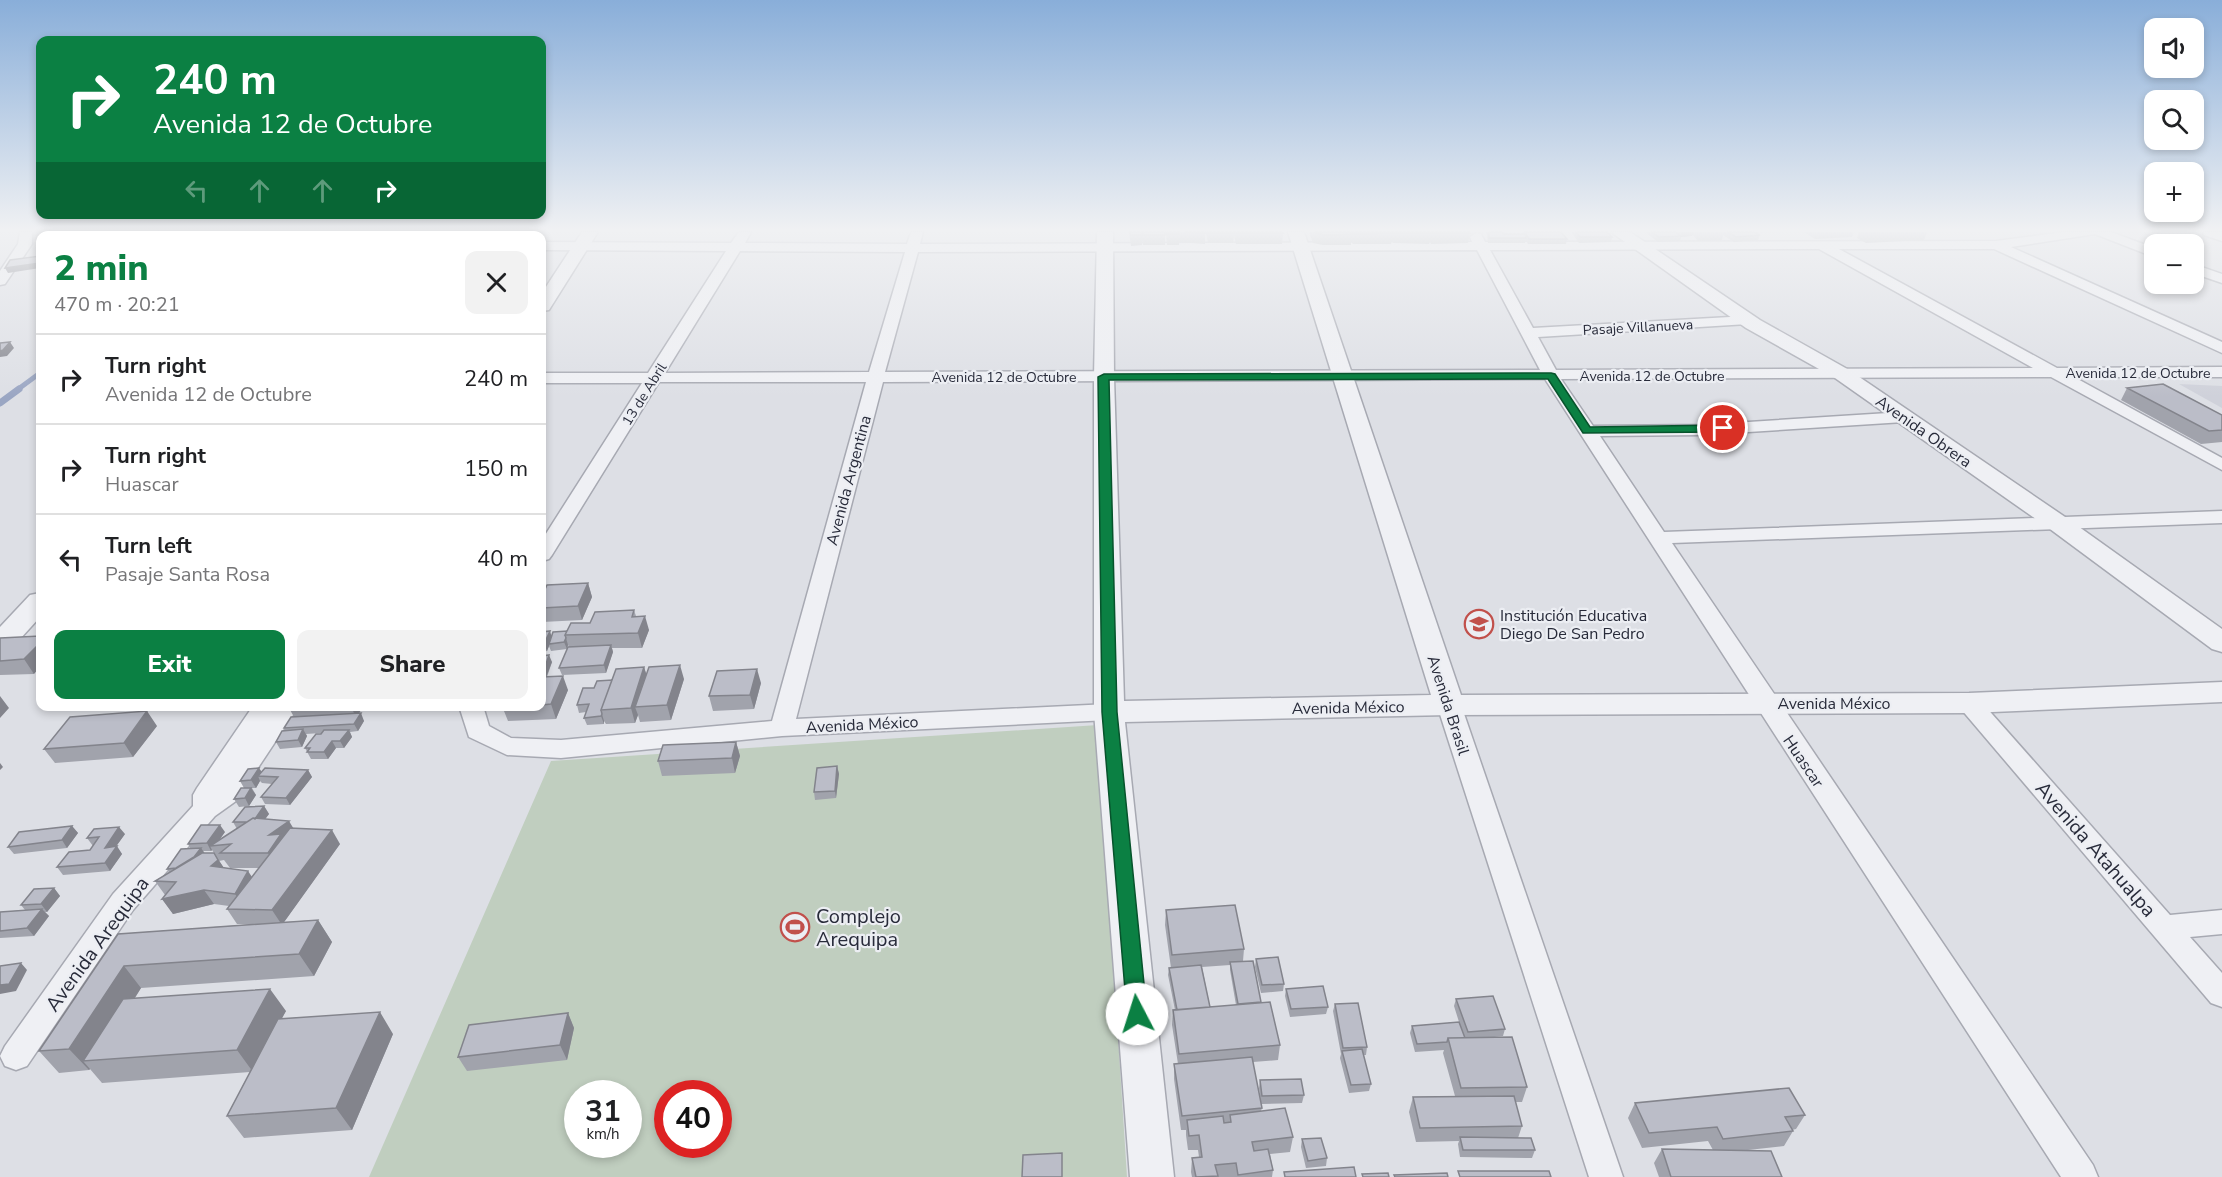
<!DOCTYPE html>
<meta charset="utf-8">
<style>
:root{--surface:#fff;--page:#f2f2f2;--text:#202124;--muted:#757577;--line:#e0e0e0;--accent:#0b8043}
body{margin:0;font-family:"Nunito Sans",sans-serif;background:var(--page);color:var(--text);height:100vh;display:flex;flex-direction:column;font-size:22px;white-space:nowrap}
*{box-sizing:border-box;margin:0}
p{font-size:20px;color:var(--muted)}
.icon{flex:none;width:33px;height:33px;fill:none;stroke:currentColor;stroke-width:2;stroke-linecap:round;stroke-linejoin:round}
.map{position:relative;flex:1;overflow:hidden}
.panel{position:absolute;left:36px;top:231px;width:510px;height:480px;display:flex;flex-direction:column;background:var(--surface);border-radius:12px;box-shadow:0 3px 9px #0003}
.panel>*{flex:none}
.hud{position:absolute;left:36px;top:36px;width:510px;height:183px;border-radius:12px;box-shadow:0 3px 9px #0003;background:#0b8043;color:#fff;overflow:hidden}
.fabs{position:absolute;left:2144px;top:18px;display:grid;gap:12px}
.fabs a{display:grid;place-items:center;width:60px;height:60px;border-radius:12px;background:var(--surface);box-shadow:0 3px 9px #0003;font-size:30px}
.speed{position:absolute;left:564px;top:1080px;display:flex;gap:12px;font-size:30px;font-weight:700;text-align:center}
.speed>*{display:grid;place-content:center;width:78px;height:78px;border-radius:50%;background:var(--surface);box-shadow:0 3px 9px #0003;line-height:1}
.speed small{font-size:15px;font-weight:400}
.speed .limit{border:9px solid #d22;background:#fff;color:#111}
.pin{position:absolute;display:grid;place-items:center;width:51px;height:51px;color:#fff;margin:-26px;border:3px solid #fff;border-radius:50%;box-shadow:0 2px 6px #0007}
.me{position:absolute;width:66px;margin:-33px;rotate:355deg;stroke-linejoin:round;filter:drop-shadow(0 0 4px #0008)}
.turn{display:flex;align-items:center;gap:21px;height:126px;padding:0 18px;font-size:27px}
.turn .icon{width:78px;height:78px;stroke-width:2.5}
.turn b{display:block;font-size:42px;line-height:51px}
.lanes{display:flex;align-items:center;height:57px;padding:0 18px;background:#0003;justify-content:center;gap:30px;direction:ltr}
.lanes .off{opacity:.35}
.round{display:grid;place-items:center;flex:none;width:63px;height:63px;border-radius:12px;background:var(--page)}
.headline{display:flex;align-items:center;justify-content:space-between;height:102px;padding:0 18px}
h1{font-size:36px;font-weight:800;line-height:45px;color:var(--accent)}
.primary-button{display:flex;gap:12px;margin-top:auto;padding:12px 18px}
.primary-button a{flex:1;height:69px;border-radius:12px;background:var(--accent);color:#fff;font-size:24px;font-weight:800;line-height:69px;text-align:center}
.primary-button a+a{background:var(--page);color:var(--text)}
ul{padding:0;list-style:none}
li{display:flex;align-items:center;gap:18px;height:90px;padding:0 18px;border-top:2px solid var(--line)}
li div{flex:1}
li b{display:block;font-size:22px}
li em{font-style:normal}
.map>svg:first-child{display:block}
.built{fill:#cfd1da}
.green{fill:#c0cebf;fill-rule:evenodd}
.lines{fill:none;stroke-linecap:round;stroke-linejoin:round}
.stream-far1{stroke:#9aa6c3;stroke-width:5}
.stream{stroke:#9aa6c3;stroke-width:7}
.minor-casing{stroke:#a7a9b2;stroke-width:3}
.tertiary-casing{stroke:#a7a9b2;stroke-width:3}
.minor{fill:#eff0f4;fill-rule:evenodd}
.tertiary{fill:#eff0f4;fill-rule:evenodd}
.wall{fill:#a1a3ac;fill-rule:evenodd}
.shaded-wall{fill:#83848c}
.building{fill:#bbbdc8;stroke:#83848c;stroke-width:1.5}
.route{fill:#0b8043;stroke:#07532c;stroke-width:1.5}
.labels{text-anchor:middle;stroke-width:4.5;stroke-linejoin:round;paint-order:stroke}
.far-street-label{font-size:14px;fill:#282b3a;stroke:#eceef3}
.street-label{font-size:16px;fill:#282b3a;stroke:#eceef3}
.poi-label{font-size:16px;fill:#282b3a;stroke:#eceef3;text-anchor:start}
.near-street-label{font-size:20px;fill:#282b3a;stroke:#eceef3}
.near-poi-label{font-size:20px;fill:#282b3a;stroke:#eceef3;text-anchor:start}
</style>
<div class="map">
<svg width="2222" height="1177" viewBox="0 0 2222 1177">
<rect width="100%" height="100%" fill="#dddfe5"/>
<path class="built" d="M2179,384L2222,386V408Z"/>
<path class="green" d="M1098,725L1127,1177H369L551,761ZM578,1094H628V1144H578ZM668,1094H718V1144H668Z"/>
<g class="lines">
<path class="stream-far1" d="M159,232V236
M17,390L40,373"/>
<path class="stream" d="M0,403L19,389"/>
<g class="minor-casing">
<path id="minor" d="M20,232H32V244L5,284L0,285V271L18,244Z
M249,232H261L260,236H247Z
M387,232H400L398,236H384Z
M739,232H751L745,243L907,244L911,232H923L920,244L1472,242L1470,237L1476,233L1481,234L1485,242L1996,241L2063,232H2111L2154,248V257L2095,234L2011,247L2222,342V353L1994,249H1839L2057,368L2222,367V377H2074L2222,458V470L2051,377L1561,379L1593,426L1701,425L1904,412L1910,413L1913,417L1910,421L1904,422L1701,435L1600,436L1664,532L2222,511V523L1672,543L2093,1165L2098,1177H2061L1545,379L883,382L796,719L1109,704L1117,706L1121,712L1117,718L1109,720L782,736L561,758L507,755L469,737L459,706H483L489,726L511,738L561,740L772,721L866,382H659L552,555L549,559L542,561V540L642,383H542V373H648L726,251L542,250V242L731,243ZM1819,249L2033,368L1556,370L1538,337L1748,324L1755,320L1748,316L1533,328L1490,250ZM1477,250L1540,370L885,372L918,252ZM740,251L905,252L869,372L665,373Z
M2203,232H2222V241L2204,235Z
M2193,264L2222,274V283L2193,273Z
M1969,695L1977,697L2170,915L2222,910V934L2190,937L2222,973V1007L2211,1003L1961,709L1957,703L1961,697Z
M1449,697L1457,699L1461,705L1623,1177H1589L1437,705L1441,699Z
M253,706H299L236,801L215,816L133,910L27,1066L16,1070L5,1066L0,1056L5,1046L113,894L193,806V795L197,788Z"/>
</g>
<g class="tertiary-casing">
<path id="tertiary" d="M582,232H598L549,310L542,311V293Z
M1097,232H1113L1114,377L1124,701L1431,695L1288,232H1304L1461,695L1969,693L2222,682V702L1969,713L1449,715L1125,722L1174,1177H1130L1094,712V377Z
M1611,232H1630L1760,320L1849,370L2068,519L2222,629V652L2212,649L2050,529L1835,378L1746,328Z
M40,593V617L10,650L0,653V627L30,595Z"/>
</g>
<use href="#minor" class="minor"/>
<use href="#tertiary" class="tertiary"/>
</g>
<path class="wall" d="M321,232H368V233L351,234L352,236H320Z
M1129,232H1165V245H1143L1142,240V245L1131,246Z
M1166,232H1205V244L1179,242V245H1167Z
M1206,232H1282L1283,233L1282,244H1236L1234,235L1233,243H1208Z
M1309,232H1469L1470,233L1468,243L1431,244L1430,242L1429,244L1393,243L1392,241L1391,244H1353L1351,242V245H1323L1313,243Z
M1485,232H1505L1504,234H1522L1523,232H1561L1567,239L1566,244H1528L1526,240L1525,243H1488L1487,235Z
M1570,232H1607L1612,237L1611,242L1579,243L1572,233V232Z
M1645,232H1779L1756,233L1760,235L1758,240L1734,242L1723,235L1722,240L1698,241L1693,235L1681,237L1680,241L1658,242Z
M1804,232H1854L1852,237L1815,239Z
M1859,232H1927L1924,240L1866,243L1857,238Z
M2127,388L2222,415V442L2201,444L2121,400Z
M588,583L592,597L582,620L542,622V596Z
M634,610L636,616L649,630L642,648H612L613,652L606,673L562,675L559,668L569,647L568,645L567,649L551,651L549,646L547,651L542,652V632L551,636L590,623Z
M40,636L34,674L0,675V638Z
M542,656L552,662L547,677L568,690L556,719L508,721L502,706H542Z
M644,667L646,674L684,679L671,720L640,722L638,715L635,723L606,724L604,721V724L587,725L584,718L586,712L579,713L577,705L612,680Z
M761,683L754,709L713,711L709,696Z
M289,706H363L359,714L364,721L358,731L350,732L352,737L344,748H336L328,759H311L305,748L321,733L306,734L307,736L302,747L280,749L276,742L285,731L284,728L294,717L289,708Z
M157,726L133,757L55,763L44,749Z
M736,742L740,756L735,773L662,776L658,761Z
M837,766L839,774L836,798L815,800L814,792Z
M308,770L312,777L290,805L265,804L261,797L272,784L262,783L260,781L256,788H252L256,795L249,806L239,807L234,799L244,788L240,781L261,772Z
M264,806L269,814L265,819L340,844L284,922L318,920L332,942L314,976L141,988L135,998L286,1011L281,1019L393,1034L352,1130L244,1138L227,1116L250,1072L102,1083L90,1069L89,1070L59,1073L39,1051L118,934L254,924H237L227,909L229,906L214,904L173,914L162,899L165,895L155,881L169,872L167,869L190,848L188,844L225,832L219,840L237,829L233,822ZM212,850L219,861L224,860L230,868H259L252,877L223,867L214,853H204L203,851H211Z
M72,826L78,833L67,848L14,854L8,847Z
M125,834L116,846L122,854L110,871L63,875L57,867L90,850L93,846L87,838Z
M54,888L60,896L47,912H45L49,916L34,936L0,938V912L25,910L21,905Z
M1166,910L1244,949L1243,961L1280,1045L1278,1060L1253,1062L1262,1108L1261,1111L1293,1137L1290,1152L1270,1154L1273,1170L1272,1177H1192L1191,1172L1192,1158L1199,1157L1198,1150H1188L1186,1135V1130H1181L1174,1079V1064H1178L1172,1025L1173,1010H1175L1168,975L1169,968H1171L1165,925ZM1230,965V970L1236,1005L1210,1007L1202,967Z
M1256,959L1284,984L1283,991L1261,993L1255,967Z
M1286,989L1328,1007L1326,1014L1290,1017L1285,996Z
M1456,999L1505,1029L1503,1036L1486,1038L1527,1087L1522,1102H1515L1522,1126L1518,1138L1535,1150L1532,1158L1460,1157L1458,1144L1459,1141L1416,1142L1409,1112L1413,1097L1455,1096L1443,1053L1444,1050L1415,1052L1410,1033L1412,1026L1459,1022L1454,1006Z
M1335,1004L1367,1047L1366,1055H1363L1371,1084L1369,1091L1349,1093L1340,1058L1341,1054L1333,1011Z
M568,1013L574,1028L567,1060L467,1071L458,1057Z
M1260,1080L1304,1095L1302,1103L1261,1104L1259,1088Z
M1635,1103L1805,1115L1796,1129L1792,1130L1793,1131L1784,1146L1739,1151L1782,1177H1659L1654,1163L1662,1149L1713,1150L1708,1141L1642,1148L1628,1118Z
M1302,1139L1327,1158L1326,1166L1306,1168L1301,1147Z"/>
<path class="shaded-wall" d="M341,232H351L352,236H320V235Z
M1682,232H1694L1692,236L1681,237Z
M40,263V268L8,273L5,268Z
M10,342L14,348L7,356L0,357V351Z
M588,583L592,597L582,620L578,606Z
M645,616L649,630L642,648L638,633Z
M550,631L552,638L549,644V646L547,651L544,644Z
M566,638L568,645L567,649L564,642Z
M40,643V667L34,674L24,659Z
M611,645L613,652L606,673L604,665Z
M549,655L552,662L545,680L543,673Z
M680,665L684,679L671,720L667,705Z
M644,667L649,682L635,707L638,715L635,723L631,708Z
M757,669L761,683L754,709L750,695Z
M563,676L568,690L556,719L551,704Z
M0,696L9,708L0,718Z
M351,706H363L356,718Z
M147,711L157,726L133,757L124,743Z
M361,713L364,721L358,731L354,724Z
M602,714L604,721V724L601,716Z
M303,729L307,736L302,747L298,740Z
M349,730L352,737L344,748L340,741Z
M332,741L336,748L328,759L324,752Z
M736,742L740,756L735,773L732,758Z
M0,763L3,767L0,770Z
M837,766L839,774L836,798L835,791Z
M259,768L264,775L258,776L260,781L256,788L251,780Z
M308,770L312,777L290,805L286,798Z
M251,788L256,795L249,806L245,798Z
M264,806L269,814L257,830L253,822Z
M289,821L298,836L277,868L268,853L269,835Z
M220,825L225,832L215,846H210L212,850L211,851L207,843Z
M72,826L78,833L67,848L62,840Z
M119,827L125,834L110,855L105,848Z
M332,830L340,844L282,925L272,910Z
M117,846L122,854L110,871L105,863Z
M201,848L206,855L187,868Z
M214,853L224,868L211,866Z
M248,871L258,886L245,908L235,894Z
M54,888L60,896L47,912L41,904Z
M204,890L214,904L173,914L162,899Z
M42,909L49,916L34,936L27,928Z
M318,920L332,942L314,976L299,954Z
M21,963L27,970L16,991L0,994V985Z
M124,966L141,988L95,1060L83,1061L90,1069L89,1070L69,1049Z
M270,989L286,1011L253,1072L237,1050Z
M380,1012L393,1034L352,1130L336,1108Z
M568,1013L574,1028L567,1060L560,1045Z"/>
<path class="building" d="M321,232H341L320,235Z
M1130,232H1142V235H1131Z
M1143,232H1165V235H1144Z
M1167,232H1179V234H1167Z
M1185,232H1205L1206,233Z
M1208,232H1234V233H1208Z
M1236,232H1282L1283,233H1237Z
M1314,232H1351L1352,234L1324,235Z
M1353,232H1392L1393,233L1354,234Z
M1393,232H1430L1431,233H1394Z
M1432,232H1469L1470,233H1432Z
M1489,232H1502L1503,234H1526V238H1489Z
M1525,232H1561L1567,239H1529Z
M1576,232H1607L1612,237H1580Z
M1652,232H1675L1681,236L1659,237Z
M1728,232H1753L1760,235L1736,237Z
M40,256V263L5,268L10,260Z
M10,342L3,350L0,351V343Z
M2163,384L2222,415V430L2209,431L2127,388Z
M588,583L578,606L542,608V596L547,585Z
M634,610L632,617L645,616L638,633L565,635L571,623H590L595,612Z
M550,631L544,644H542V632Z
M567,631L565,635L566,638L564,642L549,644L553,632Z
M40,636V643L24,659L0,661V638Z
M611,645L604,665L559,668L568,647Z
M549,655L543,673H542V656Z
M680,665L667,705L635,707L649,667Z
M644,667L631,708L601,710L616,669Z
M757,669L750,695L709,696L717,671Z
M563,676L551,704L542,705V677Z
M612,680L601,710L602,714L601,716L584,718L589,704L577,705L583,688H594L597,681Z
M147,711L124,743L44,749L70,717Z
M361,713L354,724L284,728L291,717Z
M303,729L298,740L276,742L282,731Z
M324,730H349L340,741H332L324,752H307L310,748H305L316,734H321Z
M736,742L732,758L658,761L663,745Z
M837,766L835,791L814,792L817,768Z
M259,768L251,780L240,781L248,769Z
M265,768L308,770L286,798L261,797L278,777L258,776Z
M241,788H251L245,798L234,799Z
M264,806L255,819L253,818L247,822H233L245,807Z
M253,818L289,821L269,835L281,834L268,853H220L231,844L210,846Z
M201,825H220L207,843L188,844Z
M72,826L62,840L8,847L19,832Z
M119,827L105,848L117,846L105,863L57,867L69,852L90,850L99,837L87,838L94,829Z
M290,828L332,830L272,910L227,909Z
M201,848L194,857L176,868L167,869L181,849Z
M202,853H214L218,860L211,866L248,871L235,894L204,890L162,899L176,882L155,881Z
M54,888L41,904L21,905L34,889Z
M1235,905L1244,949L1172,955L1166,910Z
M42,909L27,928L0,931V912Z
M318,920L299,954L124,966L69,1049L39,1051L118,934Z
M1278,957L1284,984L1262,985L1256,959Z
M1253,961L1261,1002L1238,1004L1230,962Z
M21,963L9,984L0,985V966Z
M1201,965L1210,1007L1177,1010L1169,968Z
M1323,986L1328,1007L1291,1009L1286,989Z
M270,989L237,1050L83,1061L123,999Z
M1493,996L1505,1029L1468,1032L1456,999Z
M1270,1002L1280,1045L1179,1054L1173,1010Z
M1358,1003L1367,1047L1343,1048L1335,1004Z
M380,1012L336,1108L227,1116L278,1019Z
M568,1013L560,1045L458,1057L469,1025Z
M1459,1022L1465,1038H1448L1447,1042L1417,1044L1412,1026Z
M1512,1037L1527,1087L1461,1088L1448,1038Z
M1362,1049L1371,1084L1351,1085L1342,1051Z
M1252,1057L1262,1108L1182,1116L1174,1064Z
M1301,1079L1304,1095L1262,1096L1260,1080Z
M1789,1088L1805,1115L1785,1117L1793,1131L1723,1139L1717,1127L1649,1133L1635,1103Z
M1514,1096L1522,1126L1420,1128L1413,1097Z
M1285,1108L1293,1137L1252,1142L1254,1151L1268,1149L1273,1170L1238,1175L1236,1163L1215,1165L1218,1176L1196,1177L1192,1158L1202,1157L1199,1135L1189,1136L1187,1120L1223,1116L1224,1123L1231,1122L1230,1115Z
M1460,1137L1531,1138L1535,1150H1463Z
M1321,1138L1327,1158L1308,1161L1302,1139Z
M1662,1149L1771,1151L1782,1177H1671Z
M1062,1153V1177H1022L1023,1155Z
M1354,1167L1356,1177H1285L1284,1172Z
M1458,1171H1549L1551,1177H1460Z
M1388,1173L1389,1177H1363L1362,1174Z
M1447,1173L1448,1177H1395L1394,1175Z"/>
<linearGradient id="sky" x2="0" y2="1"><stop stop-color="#89aed9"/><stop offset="0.58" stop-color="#f0f1f3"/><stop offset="1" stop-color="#f0f1f3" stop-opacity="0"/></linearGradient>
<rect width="2222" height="397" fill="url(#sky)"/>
<path class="route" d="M1551,373L1555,374L1590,427L1723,425L1729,428L1723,432L1583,433L1548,379L1109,380L1117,712L1147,1014L1144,1021L1137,1023L1130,1021L1127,1014L1102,712L1098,377L1104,374Z"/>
<defs>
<g id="school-ring" transform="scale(1.5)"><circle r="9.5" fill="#eceef3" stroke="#c1504b" stroke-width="1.5"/><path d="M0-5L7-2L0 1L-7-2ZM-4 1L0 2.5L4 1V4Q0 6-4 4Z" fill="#c1504b"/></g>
<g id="stadium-ring" transform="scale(1.5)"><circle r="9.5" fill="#eceef3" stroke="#c1504b" stroke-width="1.5"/><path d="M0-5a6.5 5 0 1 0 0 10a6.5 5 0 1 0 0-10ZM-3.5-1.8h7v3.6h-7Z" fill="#c1504b"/></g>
</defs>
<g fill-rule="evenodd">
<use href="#school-ring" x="1479" y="624"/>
<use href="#stadium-ring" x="795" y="927"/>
</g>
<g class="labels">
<g class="far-street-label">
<text transform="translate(1638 327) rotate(-3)" y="5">Pasaje Villanueva</text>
<text x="2138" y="378">Avenida 12 de Octubre</text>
<text x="1652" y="381">Avenida 12 de Octubre</text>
<text x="1004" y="382">Avenida 12 de Octubre</text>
<text transform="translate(644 394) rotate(-58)" y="5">13 de Abril</text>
</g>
<g class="street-label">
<text transform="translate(1924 431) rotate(35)" y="6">Avenida Obrera</text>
<text transform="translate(848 480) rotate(-75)" y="6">Avenida Argentina</text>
<text x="1834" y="709">Avenida México</text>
<text transform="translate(1449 705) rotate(72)" y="6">Avenida Brasil</text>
<text transform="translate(1348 707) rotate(-1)" y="6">Avenida México</text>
<text transform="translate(862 724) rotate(-3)" y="6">Avenida México</text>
<text transform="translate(1804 761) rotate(56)" y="6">Huascar</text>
</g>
<g class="poi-label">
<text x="1500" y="621">Institución Educativa<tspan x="1500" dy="18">Diego De San Pedro</tspan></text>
</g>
<g class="near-street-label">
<text transform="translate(2096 849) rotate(49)" y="7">Avenida Atahualpa</text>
<text transform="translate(97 944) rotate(-54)" y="7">Avenida Arequipa</text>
</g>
<g class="near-poi-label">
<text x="816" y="923">Complejo<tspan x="816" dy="23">Arequipa</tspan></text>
</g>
</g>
</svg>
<div class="fabs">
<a><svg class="icon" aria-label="sound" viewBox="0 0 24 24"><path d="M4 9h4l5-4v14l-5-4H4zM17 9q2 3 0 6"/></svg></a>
<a><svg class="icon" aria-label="search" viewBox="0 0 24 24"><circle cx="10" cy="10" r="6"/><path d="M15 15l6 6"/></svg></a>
<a>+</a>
<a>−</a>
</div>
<div class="speed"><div>31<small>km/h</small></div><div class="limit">40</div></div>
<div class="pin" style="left:1723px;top:428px;background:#d93025"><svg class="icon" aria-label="arrive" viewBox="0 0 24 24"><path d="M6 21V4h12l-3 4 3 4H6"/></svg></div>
<svg class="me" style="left:1137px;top:1014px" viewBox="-20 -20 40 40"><circle r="19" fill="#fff"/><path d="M0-13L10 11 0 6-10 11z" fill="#0b8043"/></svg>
<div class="hud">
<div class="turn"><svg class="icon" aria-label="right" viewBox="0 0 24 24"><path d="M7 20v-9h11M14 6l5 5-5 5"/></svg><div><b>240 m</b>Avenida 12 de Octubre</div></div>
<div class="lanes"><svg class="icon off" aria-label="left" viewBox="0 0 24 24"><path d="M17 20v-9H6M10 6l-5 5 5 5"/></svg><svg class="icon off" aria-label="ahead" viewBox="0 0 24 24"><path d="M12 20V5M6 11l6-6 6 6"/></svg><svg class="icon off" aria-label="ahead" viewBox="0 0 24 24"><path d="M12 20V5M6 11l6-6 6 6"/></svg><svg class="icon" aria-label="right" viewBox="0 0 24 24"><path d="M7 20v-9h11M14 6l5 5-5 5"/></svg></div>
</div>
<section class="panel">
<div class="headline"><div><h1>2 min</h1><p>470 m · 20:21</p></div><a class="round"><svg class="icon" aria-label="close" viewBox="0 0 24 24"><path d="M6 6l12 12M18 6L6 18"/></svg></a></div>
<ul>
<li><svg class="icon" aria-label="right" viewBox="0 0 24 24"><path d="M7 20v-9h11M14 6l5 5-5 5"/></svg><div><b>Turn right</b><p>Avenida 12 de Octubre</p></div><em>240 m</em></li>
<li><svg class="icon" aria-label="right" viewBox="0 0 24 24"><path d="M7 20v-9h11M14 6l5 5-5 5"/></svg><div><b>Turn right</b><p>Huascar</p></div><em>150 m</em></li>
<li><svg class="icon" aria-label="left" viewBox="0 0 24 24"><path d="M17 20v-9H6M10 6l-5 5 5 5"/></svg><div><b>Turn left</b><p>Pasaje Santa Rosa</p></div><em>40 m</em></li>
</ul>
<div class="primary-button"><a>Exit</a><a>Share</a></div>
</section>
</div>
